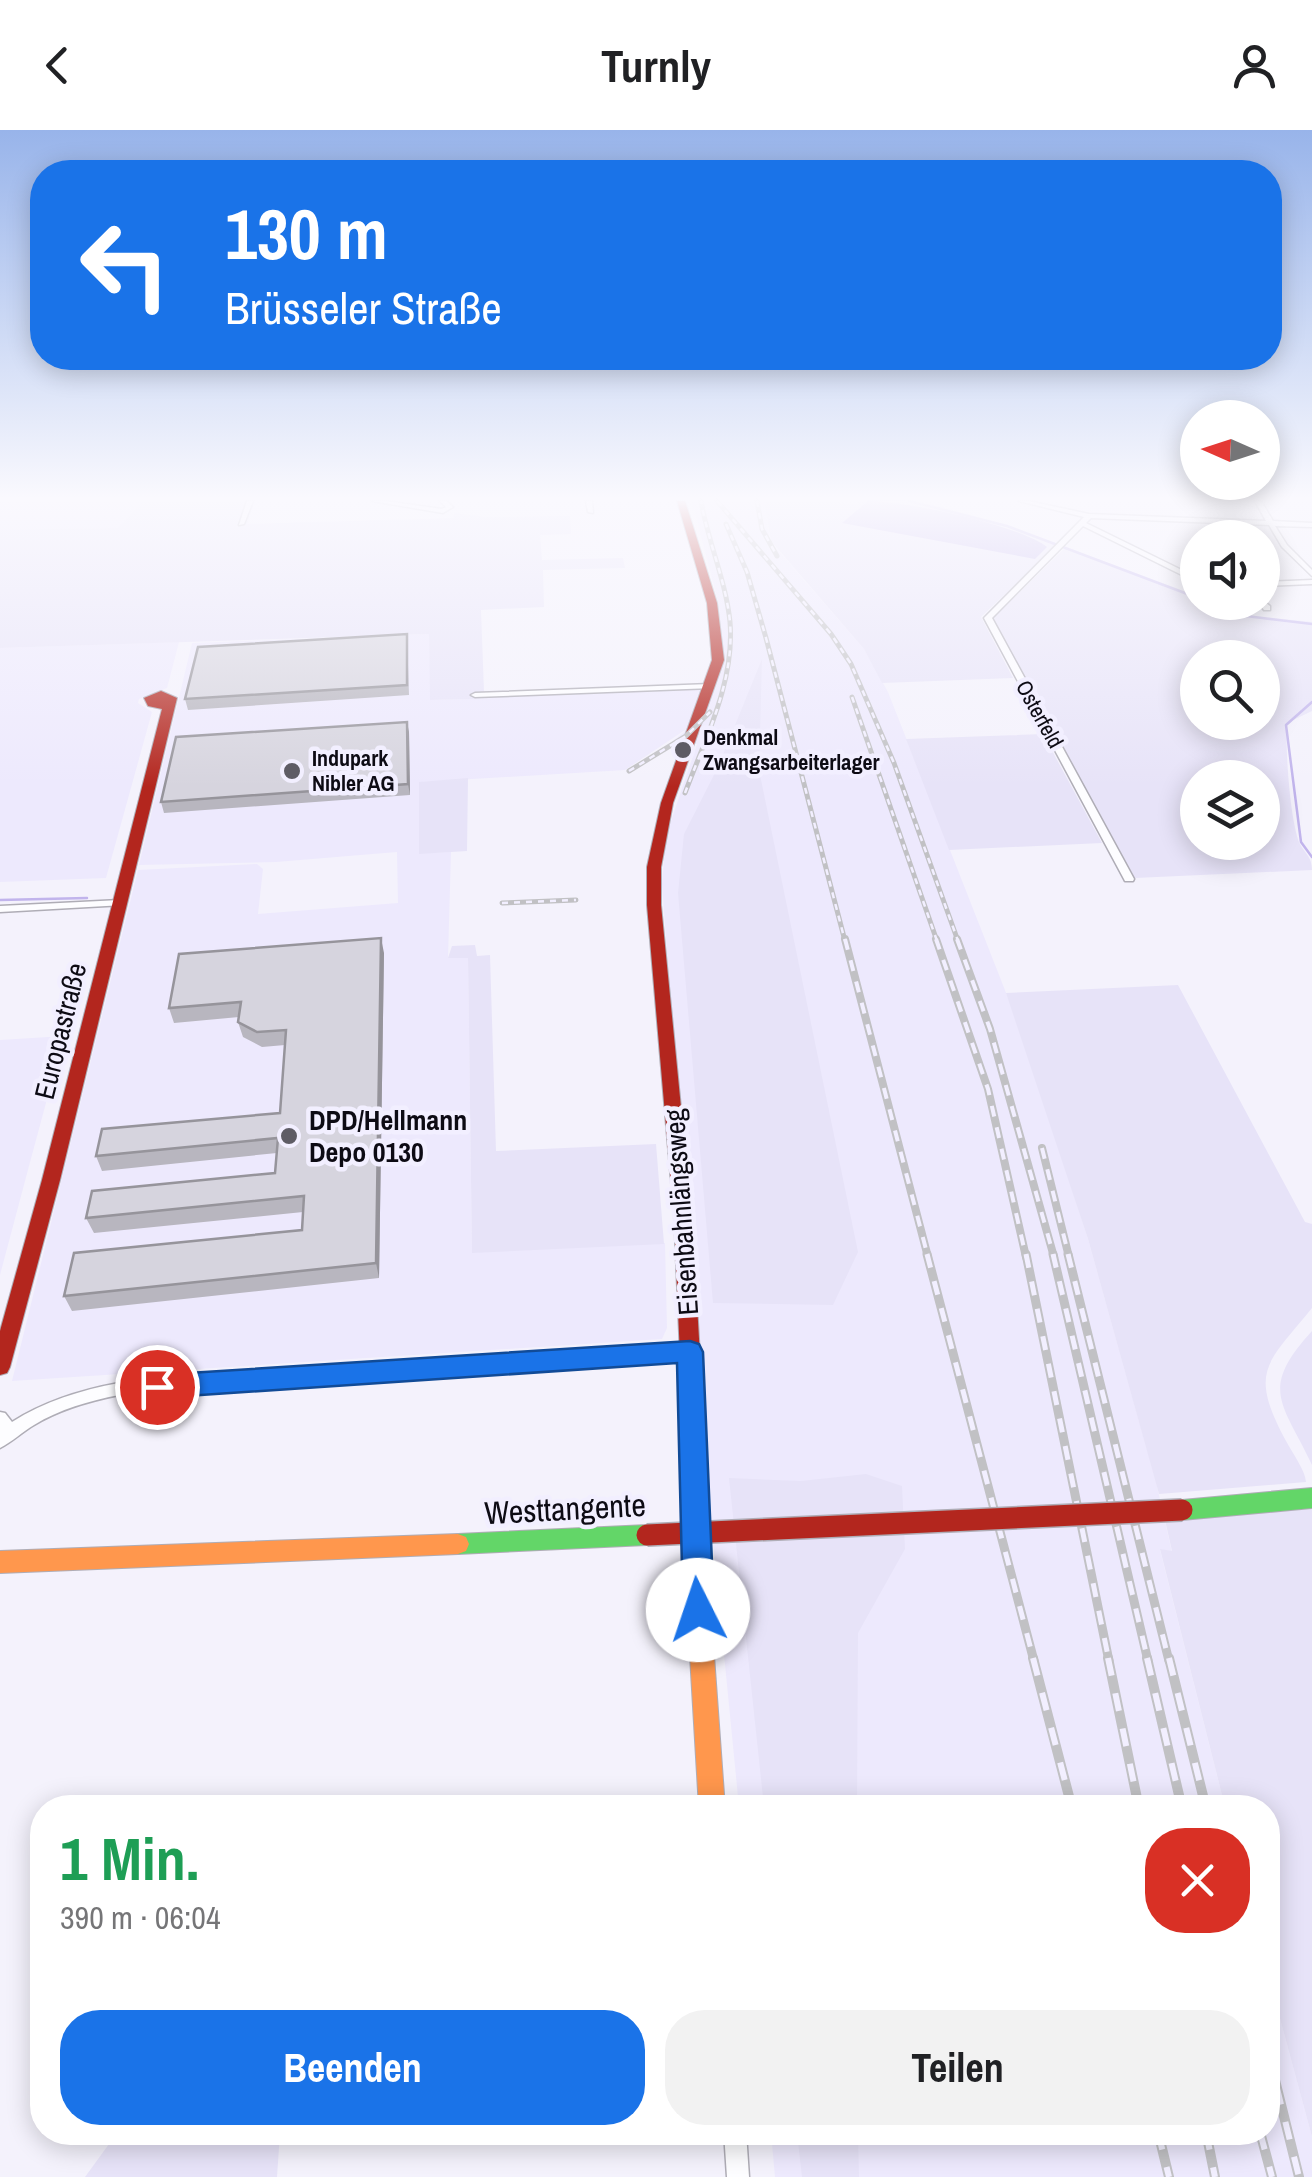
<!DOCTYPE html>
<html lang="de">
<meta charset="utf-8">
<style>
:root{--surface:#fff;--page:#f2f2f2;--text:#202124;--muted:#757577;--accent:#1a73e8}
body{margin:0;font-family:"Archivo Narrow",sans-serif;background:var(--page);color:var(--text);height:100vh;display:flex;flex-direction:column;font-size:38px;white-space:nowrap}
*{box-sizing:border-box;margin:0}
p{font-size:32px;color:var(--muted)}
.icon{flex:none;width:55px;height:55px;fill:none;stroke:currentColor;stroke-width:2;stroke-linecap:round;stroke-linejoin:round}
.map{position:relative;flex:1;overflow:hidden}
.sheet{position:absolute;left:30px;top:1665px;width:1250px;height:350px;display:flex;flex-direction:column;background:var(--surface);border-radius:40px;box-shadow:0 5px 25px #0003}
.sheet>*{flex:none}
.banner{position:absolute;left:30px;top:30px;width:1252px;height:210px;border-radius:40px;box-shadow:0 5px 25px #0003;background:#1a73e8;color:#fff;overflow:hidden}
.needle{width:65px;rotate:273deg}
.fabs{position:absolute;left:1180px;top:270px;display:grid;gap:20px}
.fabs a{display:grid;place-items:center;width:100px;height:100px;border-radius:50%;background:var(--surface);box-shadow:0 5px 25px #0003;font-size:50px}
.pin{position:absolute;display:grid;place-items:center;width:85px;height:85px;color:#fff;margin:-42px;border:5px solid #fff;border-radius:50%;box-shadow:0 2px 10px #0007}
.me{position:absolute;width:110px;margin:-55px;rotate:356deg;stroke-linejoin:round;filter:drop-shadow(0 0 8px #0008)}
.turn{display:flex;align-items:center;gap:35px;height:210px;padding:0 30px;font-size:45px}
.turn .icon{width:130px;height:130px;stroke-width:2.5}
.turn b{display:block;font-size:70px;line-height:85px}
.round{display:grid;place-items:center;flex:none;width:105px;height:105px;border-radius:40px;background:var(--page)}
.headline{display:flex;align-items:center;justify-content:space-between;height:170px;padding:0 30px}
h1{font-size:60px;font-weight:800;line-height:75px;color:#1e9e55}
.action{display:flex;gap:20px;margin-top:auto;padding:20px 30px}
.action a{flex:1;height:115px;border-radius:40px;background:var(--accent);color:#fff;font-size:40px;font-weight:800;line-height:115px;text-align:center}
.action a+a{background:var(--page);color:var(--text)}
header{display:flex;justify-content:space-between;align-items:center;height:130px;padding:0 30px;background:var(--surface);font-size:45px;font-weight:800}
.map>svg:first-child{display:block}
.built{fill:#ede9fd}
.green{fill:#e7e3f8;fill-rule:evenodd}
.water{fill:#c1b4ec}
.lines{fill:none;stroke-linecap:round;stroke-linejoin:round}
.stream{stroke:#c1b4ec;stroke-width:2.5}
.street-casing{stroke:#afadb6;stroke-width:3}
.fast-casing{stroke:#afadb6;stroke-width:2}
.slow-casing{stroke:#afadb6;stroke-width:2}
.jam-casing{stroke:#afadb6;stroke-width:2}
.street{fill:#fdfdff;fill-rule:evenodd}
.fast{fill:#63d668;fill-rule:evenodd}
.slow{fill:#ff974d;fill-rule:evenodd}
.jam{fill:#b3261e;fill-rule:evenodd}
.rail-far3-casing{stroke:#c1c1c4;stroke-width:5}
.rail-far2-casing{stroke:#c1c1c4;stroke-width:8}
.rail-far1-casing{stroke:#c1c1c4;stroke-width:9}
.rail-casing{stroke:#c1c1c4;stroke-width:10}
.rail-far3{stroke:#f2efff;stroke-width:2.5;stroke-dasharray:6;stroke-linecap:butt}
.rail-far2{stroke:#f2efff;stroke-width:4;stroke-dasharray:11;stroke-linecap:butt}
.rail-far1{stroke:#f2efff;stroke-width:5;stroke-dasharray:14;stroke-linecap:butt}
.rail{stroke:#f2efff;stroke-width:6;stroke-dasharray:18;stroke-linecap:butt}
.jam-bridge-casing{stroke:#afadb6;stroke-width:24;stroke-linecap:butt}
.jam-bridge{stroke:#b3261e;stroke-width:21}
.wall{fill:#b8b6bf}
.shaded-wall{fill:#96949b}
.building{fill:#d6d4de;stroke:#96949b;stroke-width:2.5}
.route{fill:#1a73e8;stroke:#114b97;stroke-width:2.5}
.poi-dot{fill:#5e5c65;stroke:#f2efff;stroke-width:4}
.labels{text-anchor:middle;stroke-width:9;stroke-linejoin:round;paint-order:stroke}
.far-street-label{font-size:22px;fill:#0d0b14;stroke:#f2efff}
.far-poi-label{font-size:22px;font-weight:bold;fill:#0d0b14;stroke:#f2efff;text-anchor:start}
.street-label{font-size:28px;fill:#0d0b14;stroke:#f2efff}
.poi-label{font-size:28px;font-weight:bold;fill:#0d0b14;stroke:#f2efff;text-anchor:start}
.near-street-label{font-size:32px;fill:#0d0b14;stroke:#f2efff}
</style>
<header><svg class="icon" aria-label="back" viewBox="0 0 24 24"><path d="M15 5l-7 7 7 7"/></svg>Turnly<svg class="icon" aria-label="person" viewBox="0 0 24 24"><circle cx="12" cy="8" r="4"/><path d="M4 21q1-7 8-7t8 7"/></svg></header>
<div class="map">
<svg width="1312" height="2047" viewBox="0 0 1312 2047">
<rect width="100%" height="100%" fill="#f4f2fc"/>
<path class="built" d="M0,371H143L119,398L0,400Z
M692,371H764L770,411L864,519L888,562L1021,901L1088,1109L1156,1352L1172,1422L1160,1420L1225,1677H739L702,1300L662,754L666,706L697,614L674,610L694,594L625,640L421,652L419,723L451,722L448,828L468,827L472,1122L665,1113L667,1198L662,1209L12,1251L138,740L257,734L263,739L258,784L398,773L397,722L276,732L139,735L192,513L429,504L431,570L475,569L484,562L707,558L722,528L718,472Z
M179,512L167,558L139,569L138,573L152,582L106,748L0,752V518Z
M64,906L29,1036L0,1145V910Z
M1268,1844L1312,2007V2047H775L771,2003L1268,2002Z"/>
<path class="green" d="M143,371H255L247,394L453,388L454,383L486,387L570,386L571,404L540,405L542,430L623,428L625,438L543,440L544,477L481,480L484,562L475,569L430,570L429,504L0,518V400L118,398Z
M764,371H829L856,375C889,352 1020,400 1058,414L981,487L1013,548L882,553L864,519L771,411Z
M1066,417L1197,466L1198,472L1214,473L1246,485L1312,492V581L1287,593C1285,618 1290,688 1299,712C1304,723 1312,726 1312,740L1135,748L992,489ZM1198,528H1262V592H1198ZM1198,648H1262V712H1198Z
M762,529L759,640L858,1122L833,1175L713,1173L678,763L684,704L718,637Z
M1043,604L1102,713L949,720L906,609Z
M468,648L467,721L419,724V652Z
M475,815L477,826L490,825L496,1021L656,1014L664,1114L472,1123L468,828H448L452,816Z
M1178,855L1305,1092L1312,1094V1178C1267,1234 1248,1240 1286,1311C1293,1324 1305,1340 1306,1352L1159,1364L1088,1109L1006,863Z
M1312,1201V1335C1283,1273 1258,1260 1312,1201Z
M866,1344L902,1356L905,1419L858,1503L857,1677H764L729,1348L801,1351Z
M1312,1379V2007L1268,1844V1678L1225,1677L1160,1419L1172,1421L1165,1390Z
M117,2003H280L277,2047H85Z
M797,2003H858L859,2047H802Z"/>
<path class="water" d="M868,371C907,371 1018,395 1047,417L1035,429L842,393Z"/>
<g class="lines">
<path class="stream" d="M909,371L1007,396L1198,468
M1210,472L1246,486L1312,494
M1312,572L1286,595L1301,712L1312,727
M0,770L87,768"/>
<g class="street-casing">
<path id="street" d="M247,371H253L244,394L239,395Z
M372,371H385L442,379L446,377L440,371H446L453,377L443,383Z
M586,371H592L593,383L588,382Z
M1019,371H1028L1089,384L1266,391L1255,371H1261L1273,391L1312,393V397L1275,396L1287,415L1312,440V446L1282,417L1269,395L1091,388L1086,393L1198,448V453L1083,396L992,488L1134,749L1133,751H1125L1124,749L984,488L1084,387Z
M1312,450V454L1262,456V452Z
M1262,470L1270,476V480H1264L1258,472H1262Z
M710,554H713V558L475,567L471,565L475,563Z
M120,770L125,773L124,775L0,782V776Z
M690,1215L695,1217L697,1221L695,1225L690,1227L119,1265C89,1271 60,1279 34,1295C22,1302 12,1312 0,1318V1282L5,1283L12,1292C45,1271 81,1260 119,1253Z
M724,2002H746L749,2047H727Z"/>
</g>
<g class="fast-casing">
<path id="fast" d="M1312,1358V1378L1182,1390L1174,1387L1171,1380L1174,1373L1182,1370Z
M647,1395L655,1398L658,1405L655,1412L647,1415L458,1424L450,1421L447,1414L450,1407L458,1404Z"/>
</g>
<g class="slow-casing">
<path id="slow" d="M690,1218L697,1220L700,1226L703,1373L725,1678H699L681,1373L680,1226L683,1220Z
M458,1404L466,1407L469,1414L466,1421L458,1424L0,1443V1421Z"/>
</g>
<g class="jam-casing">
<path id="jam" d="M677,371H685L717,473L724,530L673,673L661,737V775L692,1089L700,1226L697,1232L690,1234L683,1232L680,1226L674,1089L647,775V737L661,673L712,530L707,473Z
M161,561L177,568L60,1050L10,1237L7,1243L0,1245V1201L42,1050L162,579L148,576L144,568Z"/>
</g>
<use href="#street" class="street"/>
<use href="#fast" class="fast"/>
<use href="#slow" class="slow"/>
<use href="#jam" class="jam"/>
<g class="rail-far3-casing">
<path id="rail-far3" d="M717,371L831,504L851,534L894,633L958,811
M757,371L762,399L777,426
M726,394L747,442L766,508L845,811
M852,567L937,811
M629,641L686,606L710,582
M685,663C705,609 735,552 730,492C726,451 708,412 701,371
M502,773L576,770"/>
</g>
<g class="rail-far2-casing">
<path id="rail-far2" d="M845,809L928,1127
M936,809L988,959L1026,1127
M957,809L990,899L1054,1127
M1042,1018L1069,1127"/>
</g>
<g class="rail-far1-casing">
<path id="rail-far1" d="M927,1124L1034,1531
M1026,1124L1109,1531
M1053,1124L1148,1531
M1068,1124L1169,1531"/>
</g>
<g class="rail-casing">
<path id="rail" d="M1033,1528L1072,1678
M1108,1528L1139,1678
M1147,1528L1182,1678
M1169,1528L1206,1678
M1268,1922L1299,2047
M1158,2002L1169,2047
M1206,2002L1215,2047
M1260,2002L1272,2047"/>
</g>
<use href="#rail-far3" class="rail-far3"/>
<use href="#rail-far2" class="rail-far2"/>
<use href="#rail-far1" class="rail-far1"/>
<use href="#rail" class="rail"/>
<g class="jam-bridge-casing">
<path id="jam-bridge" d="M647,1405L1182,1380"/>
</g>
<use href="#jam-bridge" class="jam-bridge"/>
</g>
<path class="wall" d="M407,504L409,565L188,580L185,569Z
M409,602L410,665L164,683L161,672Z
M384,823L379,1148L72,1181L64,1166L302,1100L303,1082L94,1103L86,1088L275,1043L277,1023L102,1041L96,1026L280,983L285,915L262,917L243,907L238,892L239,887L174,893L169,878Z"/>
<path class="shaded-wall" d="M407,592L409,602L410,665L408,654Z
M381,808L384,823L379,1148L376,1133Z"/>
<path class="building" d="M407,504V555L185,569L198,517Z
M407,592L408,654L161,672L176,607Z
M381,808L376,1133L64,1166L74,1123L302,1100L304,1066L86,1088L92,1061L275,1043L278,1008L96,1026L102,999L280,983L286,900L257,902L238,892L241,872L169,878L179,824Z"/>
<linearGradient id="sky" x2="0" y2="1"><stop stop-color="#98b4ea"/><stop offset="0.56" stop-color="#faf9fe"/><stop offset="1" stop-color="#faf9fe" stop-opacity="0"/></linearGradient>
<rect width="1312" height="657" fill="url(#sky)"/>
<path class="route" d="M690,1211L699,1214L703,1222L714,1480L709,1490L698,1494L688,1490L683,1480L677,1233L157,1268L148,1265L144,1257L148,1249L157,1245Z"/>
<g class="poi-dot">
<circle cx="683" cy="620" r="10"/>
<circle cx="292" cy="641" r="10"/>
<circle cx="289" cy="1006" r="10"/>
</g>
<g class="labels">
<g class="far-street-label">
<text transform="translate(1040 584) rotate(61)" y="8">Osterfeld</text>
</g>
<g class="far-poi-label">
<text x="703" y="615">Denkmal<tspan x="703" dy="25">Zwangsarbeiterlager</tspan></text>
<text x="312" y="636">Indupark<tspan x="312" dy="25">Nibler AG</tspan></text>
</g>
<g class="street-label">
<text transform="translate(60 901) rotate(-76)" y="10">Europastraße</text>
<text transform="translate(681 1082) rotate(-94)" y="10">Eisenbahnlängsweg</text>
</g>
<g class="poi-label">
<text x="309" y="1000">DPD/Hellmann<tspan x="309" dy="32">Depo 0130</tspan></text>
</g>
<g class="near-street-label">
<text transform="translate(565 1379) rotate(-3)" y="11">Westtangente</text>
</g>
</g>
</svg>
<div class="fabs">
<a><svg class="needle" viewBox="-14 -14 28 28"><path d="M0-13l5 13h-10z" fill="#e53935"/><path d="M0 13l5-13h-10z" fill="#757577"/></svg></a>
<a><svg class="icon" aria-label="sound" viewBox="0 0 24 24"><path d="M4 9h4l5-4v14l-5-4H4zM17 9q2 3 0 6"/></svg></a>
<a><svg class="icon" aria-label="search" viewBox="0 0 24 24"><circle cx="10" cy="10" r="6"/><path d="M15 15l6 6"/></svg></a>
<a><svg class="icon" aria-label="layers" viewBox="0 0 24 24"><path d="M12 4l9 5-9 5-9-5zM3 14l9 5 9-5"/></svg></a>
</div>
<div class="pin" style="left:157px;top:1257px;background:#d93025"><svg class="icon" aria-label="arrive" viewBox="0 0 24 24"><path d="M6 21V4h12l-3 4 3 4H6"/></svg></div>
<svg class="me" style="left:698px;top:1480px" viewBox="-20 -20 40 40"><circle r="19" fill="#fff"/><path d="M0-13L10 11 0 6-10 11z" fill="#1a73e8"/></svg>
<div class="banner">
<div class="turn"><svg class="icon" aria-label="left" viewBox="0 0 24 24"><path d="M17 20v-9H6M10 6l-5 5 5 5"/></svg><div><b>130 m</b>Brüsseler Straße</div></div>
</div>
<section class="sheet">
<div class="headline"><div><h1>1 Min.</h1><p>390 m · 06:04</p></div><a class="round" style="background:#d93025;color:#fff"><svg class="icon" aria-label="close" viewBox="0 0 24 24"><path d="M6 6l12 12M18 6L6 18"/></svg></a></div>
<div class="action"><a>Beenden</a><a>Teilen</a></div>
</section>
</div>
